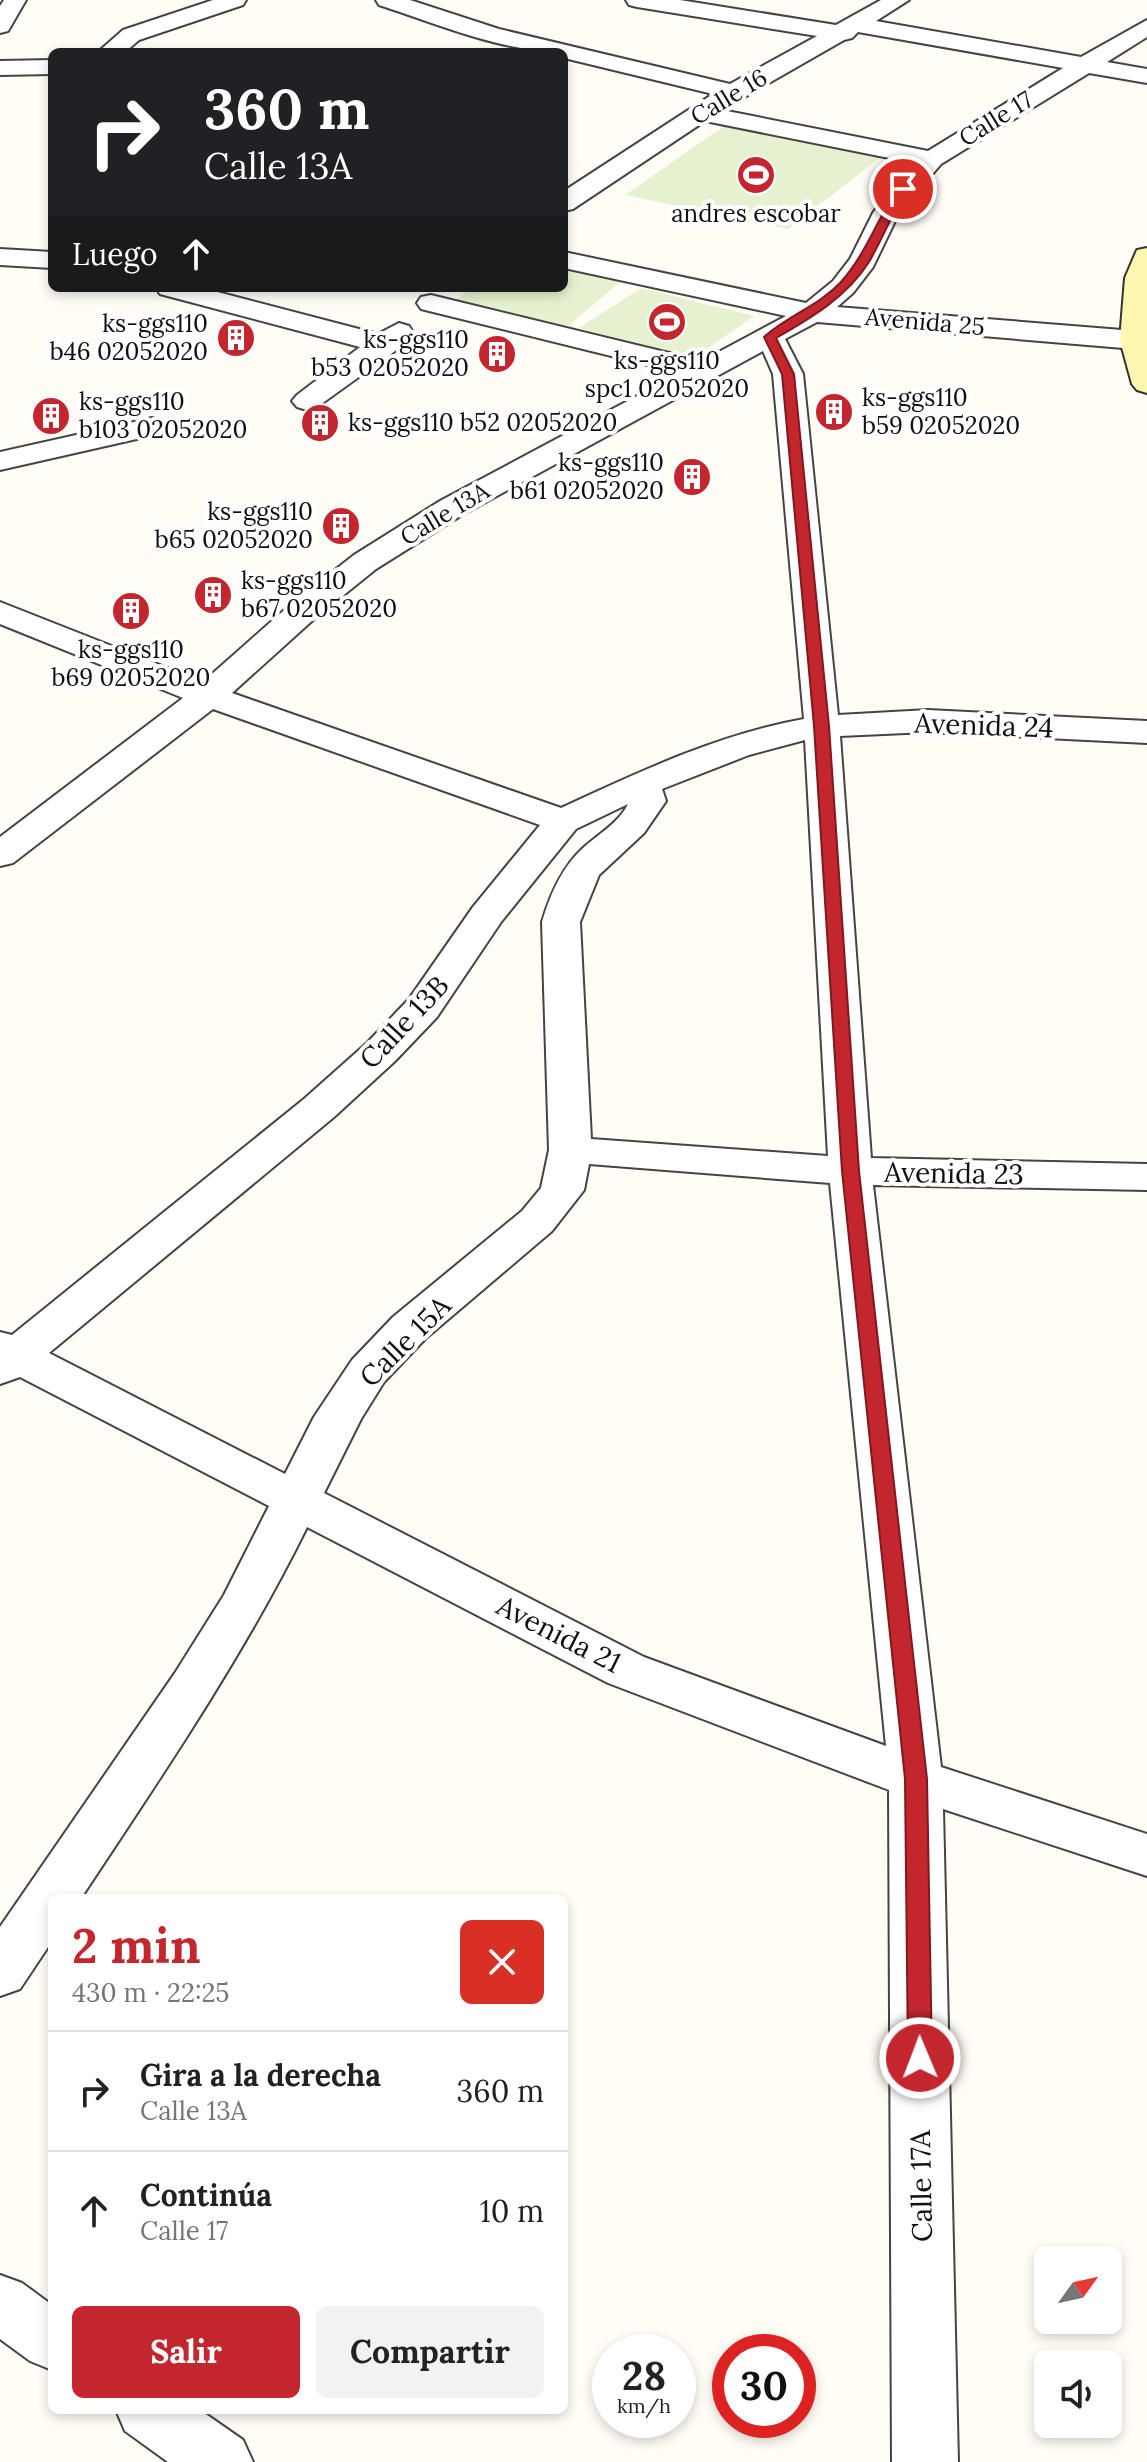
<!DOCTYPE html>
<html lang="es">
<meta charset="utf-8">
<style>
:root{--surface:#fff;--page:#f2f2f2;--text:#222;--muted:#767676;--line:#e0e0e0;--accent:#c4262e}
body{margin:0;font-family:Lora,serif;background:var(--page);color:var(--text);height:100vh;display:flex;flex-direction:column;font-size:30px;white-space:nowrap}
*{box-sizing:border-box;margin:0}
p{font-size:26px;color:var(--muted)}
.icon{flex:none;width:44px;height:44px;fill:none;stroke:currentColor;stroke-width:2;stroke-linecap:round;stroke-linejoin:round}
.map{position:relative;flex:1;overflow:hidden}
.side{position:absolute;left:48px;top:1894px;width:520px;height:520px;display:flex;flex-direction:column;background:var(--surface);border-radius:12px;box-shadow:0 4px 12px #0003}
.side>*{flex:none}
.hud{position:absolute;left:48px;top:48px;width:520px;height:244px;border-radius:12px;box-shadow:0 4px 12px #0003;background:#202124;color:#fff;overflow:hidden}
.needle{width:52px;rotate:57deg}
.tools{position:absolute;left:1034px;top:2246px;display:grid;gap:16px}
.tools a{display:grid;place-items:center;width:88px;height:88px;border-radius:12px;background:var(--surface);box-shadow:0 4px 12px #0003;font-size:40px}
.speed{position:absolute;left:592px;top:2334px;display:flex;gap:16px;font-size:40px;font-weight:700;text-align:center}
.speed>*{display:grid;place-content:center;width:104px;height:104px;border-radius:50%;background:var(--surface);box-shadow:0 4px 12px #0003;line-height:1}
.speed small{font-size:20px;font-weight:400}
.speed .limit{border:12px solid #d22;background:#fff;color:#111}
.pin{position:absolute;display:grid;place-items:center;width:68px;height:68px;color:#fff;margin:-34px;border:4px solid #fff;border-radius:50%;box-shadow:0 2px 8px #0007}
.me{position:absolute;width:88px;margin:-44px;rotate:359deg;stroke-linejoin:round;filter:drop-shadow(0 0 6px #0008)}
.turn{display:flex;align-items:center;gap:28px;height:168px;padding:0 24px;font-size:36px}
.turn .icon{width:104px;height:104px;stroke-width:2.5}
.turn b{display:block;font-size:56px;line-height:68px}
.then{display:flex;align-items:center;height:76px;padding:0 24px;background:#0003;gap:16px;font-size:30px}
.round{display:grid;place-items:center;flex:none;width:84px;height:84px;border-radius:12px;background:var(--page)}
.overview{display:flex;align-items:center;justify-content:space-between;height:136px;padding:0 24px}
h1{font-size:48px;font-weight:800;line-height:60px;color:var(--accent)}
.primary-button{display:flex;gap:16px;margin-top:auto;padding:16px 24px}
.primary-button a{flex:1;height:92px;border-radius:12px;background:var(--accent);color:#fff;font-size:32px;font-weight:800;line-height:92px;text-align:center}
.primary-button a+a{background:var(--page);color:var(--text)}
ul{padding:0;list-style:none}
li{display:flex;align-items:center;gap:24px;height:120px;padding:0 24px;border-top:2px solid var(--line)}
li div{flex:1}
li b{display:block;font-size:30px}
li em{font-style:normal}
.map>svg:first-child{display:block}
.pitch{fill:#e6f2cf}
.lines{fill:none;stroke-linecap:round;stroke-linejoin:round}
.street-casing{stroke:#444;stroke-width:4}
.secondary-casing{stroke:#333;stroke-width:4}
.street{fill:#fff;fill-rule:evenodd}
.secondary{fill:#fff6b0;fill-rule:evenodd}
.route{fill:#c4262e;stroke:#7f191e;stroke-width:2}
.labels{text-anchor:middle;stroke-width:8;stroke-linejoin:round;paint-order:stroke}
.far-street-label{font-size:24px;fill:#111;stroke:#fff}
.far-poi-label{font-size:24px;fill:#111;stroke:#fff;text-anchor:end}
.street-label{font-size:28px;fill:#111;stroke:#fff}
</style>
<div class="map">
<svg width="1147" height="2462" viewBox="0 0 1147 2462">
<rect width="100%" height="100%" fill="#fffdf5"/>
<path class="pitch" d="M727,124L885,154L788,229L625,195Z
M564,271L620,282L568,326L452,303L471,288H564Z
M641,288L754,316L694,358L579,328Z"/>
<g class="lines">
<g class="street-casing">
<path id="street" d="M4,0H26L8,31L0,33V6Z
M213,0H246L243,5L139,40L125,52H98L123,30Z
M376,0H410L499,29L730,84L817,36L637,7L629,5L626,0H680L836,25L881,0H909L876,21L1081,57L1147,20V37L1107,62L1147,69V83L1089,73L941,164L899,213L873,267L853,293L837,307L1147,332V350L817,322L785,339L803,374L838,715L928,710L1147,721V743L928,732L840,736L871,1158L1147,1164V1190L873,1185L941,1767L1147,1834V1876L943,1809L958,2462H892L889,1790L608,1683L307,1527C243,1657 161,1777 81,1898H52V1941L20,1989L0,1996V1927L175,1673L224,1595L269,1506L20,1377L0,1384V1332L12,1335L304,1099L367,1043L409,999L473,907L540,825L213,709L13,863L0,866V837L183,698L0,624V602L203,682L290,605L354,555L440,501L680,373L421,309L417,303L421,297L431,295L702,361L786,316L564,268V252L806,303L833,281L850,259L873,213L894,183L914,163L705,121L573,209L564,211V191L713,94L564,58V52C501,52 438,24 379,5ZM858,32L1063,68L928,151L722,110L844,40L852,38ZM763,351L773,374L804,719C719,734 639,772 561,808L232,693L314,619L376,569L462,515ZM805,740L828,1156L591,1139L580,922L599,875L644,833L666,801L662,789L749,755ZM628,804C619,823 597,835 582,849C561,869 550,895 542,922L549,1150L541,1188L522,1211L393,1317L352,1360L314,1417L285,1474L49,1353L334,1117L395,1061L437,1017L501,922L576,829ZM589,1164L830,1183L886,1746L644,1657L324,1493L361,1419L384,1382L425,1339L552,1231L584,1190Z
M52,60V74L0,75V61Z
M0,249L52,252V268L0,265Z
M156,288H202L378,334L399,323L409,326L413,332L395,351L317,407L307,410L297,407L292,401L297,395L360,347L160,294Z
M152,418L163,421L167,427L163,433L0,470V452Z
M0,2275L22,2283L52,2305V2370L30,2361L0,2339Z
M116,2410H200L243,2440L253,2462H168L125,2431Z"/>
</g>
<g class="secondary-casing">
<path id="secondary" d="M1147,248V393L1137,390L1132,384L1120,340L1125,278L1137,250Z"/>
</g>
<use href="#street" class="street"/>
<use href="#secondary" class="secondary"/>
</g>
<path class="route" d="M899,187L908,189C892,213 883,238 869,262C847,297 811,318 776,338L794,374L829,726L859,1171L927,1779L932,2058L928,2065L920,2068L911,2065L908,2058L905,1779L842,1171L814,726L782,374L764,337C787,316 818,306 840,283C866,255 877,218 899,187Z"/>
<defs>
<g id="stadium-disc" transform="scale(2)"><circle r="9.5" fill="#c4262e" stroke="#fff"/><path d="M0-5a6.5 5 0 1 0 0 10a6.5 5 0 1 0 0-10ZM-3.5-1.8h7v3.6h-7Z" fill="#fff"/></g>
<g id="building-disc" transform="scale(2)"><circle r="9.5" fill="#c4262e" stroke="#fff"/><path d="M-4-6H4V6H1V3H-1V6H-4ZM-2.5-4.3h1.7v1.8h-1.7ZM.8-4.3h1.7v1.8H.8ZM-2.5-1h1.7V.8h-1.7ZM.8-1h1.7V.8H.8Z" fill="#fff"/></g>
</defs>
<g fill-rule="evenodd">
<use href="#stadium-disc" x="756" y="175"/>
<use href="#stadium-disc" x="667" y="322"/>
<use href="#building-disc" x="236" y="338"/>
<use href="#building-disc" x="497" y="354"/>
<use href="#building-disc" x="834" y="412"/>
<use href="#building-disc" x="51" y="416"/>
<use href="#building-disc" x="320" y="423"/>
<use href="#building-disc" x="692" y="477"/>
<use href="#building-disc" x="341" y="526"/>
<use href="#building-disc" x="213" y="595"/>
<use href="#building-disc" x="131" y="611"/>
</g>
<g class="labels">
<g class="far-street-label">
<text transform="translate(729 97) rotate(-31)" y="8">Calle 16</text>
<text transform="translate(996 119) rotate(-32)" y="8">Calle 17</text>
<text transform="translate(925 322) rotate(5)" y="8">Avenida 25</text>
<text transform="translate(445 514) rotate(-31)" y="8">Calle 13A</text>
</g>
<g class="far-poi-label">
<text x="756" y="222" text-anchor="middle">andres escobar</text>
<text x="208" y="332">ks-ggs110<tspan x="208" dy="28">b46 02052020</tspan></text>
<text x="469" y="348">ks-ggs110<tspan x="469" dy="28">b53 02052020</tspan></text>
<text x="667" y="369" text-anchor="middle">ks-ggs110<tspan x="667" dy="28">spc1 02052020</tspan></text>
<text x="862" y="406" text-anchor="start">ks-ggs110<tspan x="862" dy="28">b59 02052020</tspan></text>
<text x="79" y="410" text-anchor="start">ks-ggs110<tspan x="79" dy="28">b103 02052020</tspan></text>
<text x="348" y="431" text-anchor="start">ks-ggs110 b52 02052020</text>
<text x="664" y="471">ks-ggs110<tspan x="664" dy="28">b61 02052020</tspan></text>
<text x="313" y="520">ks-ggs110<tspan x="313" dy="28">b65 02052020</tspan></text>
<text x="241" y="589" text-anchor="start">ks-ggs110<tspan x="241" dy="28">b67 02052020</tspan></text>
<text x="131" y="658" text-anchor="middle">ks-ggs110<tspan x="131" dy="28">b69 02052020</tspan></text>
</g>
<g class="street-label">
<text transform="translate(984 725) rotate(2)" y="10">Avenida 24</text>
<text transform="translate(404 1022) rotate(-47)" y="10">Calle 13B</text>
<text transform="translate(954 1173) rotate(1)" y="10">Avenida 23</text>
<text transform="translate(405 1341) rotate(-45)" y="10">Calle 15A</text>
<text transform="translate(559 1634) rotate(27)" y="10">Avenida 21</text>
<text transform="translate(921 2186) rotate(-91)" y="10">Calle 17A</text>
</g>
</g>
</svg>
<div class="tools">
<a><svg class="needle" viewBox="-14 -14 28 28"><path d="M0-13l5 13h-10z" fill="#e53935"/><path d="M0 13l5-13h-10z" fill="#767676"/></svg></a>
<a><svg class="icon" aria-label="sound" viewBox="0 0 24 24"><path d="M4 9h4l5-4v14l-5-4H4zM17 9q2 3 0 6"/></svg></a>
</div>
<div class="speed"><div>28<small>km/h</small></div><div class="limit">30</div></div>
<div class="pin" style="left:903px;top:189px;background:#d93025"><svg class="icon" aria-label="arrive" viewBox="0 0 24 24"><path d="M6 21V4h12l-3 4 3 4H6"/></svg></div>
<svg class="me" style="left:920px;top:2058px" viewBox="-20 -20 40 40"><circle r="17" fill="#c4262e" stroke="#fff" stroke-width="3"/><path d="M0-11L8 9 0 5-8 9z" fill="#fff"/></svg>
<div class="hud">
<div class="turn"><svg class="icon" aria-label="right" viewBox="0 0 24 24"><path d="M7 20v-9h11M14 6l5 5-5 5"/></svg><div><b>360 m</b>Calle 13A</div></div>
<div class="then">Luego<svg class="icon" aria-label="ahead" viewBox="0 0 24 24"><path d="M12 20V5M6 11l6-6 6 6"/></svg></div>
</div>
<section class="side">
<div class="overview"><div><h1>2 min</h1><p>430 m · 22:25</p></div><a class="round" style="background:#d93025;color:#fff"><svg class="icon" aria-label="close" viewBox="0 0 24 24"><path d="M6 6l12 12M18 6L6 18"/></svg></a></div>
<ul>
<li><svg class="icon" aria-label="right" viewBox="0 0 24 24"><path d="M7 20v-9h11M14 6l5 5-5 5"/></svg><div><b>Gira a la derecha</b><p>Calle 13A</p></div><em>360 m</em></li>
<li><svg class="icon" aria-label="ahead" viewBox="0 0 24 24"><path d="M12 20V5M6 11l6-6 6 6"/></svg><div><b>Continúa</b><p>Calle 17</p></div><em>10 m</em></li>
</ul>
<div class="primary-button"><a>Salir</a><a>Compartir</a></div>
</section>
</div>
